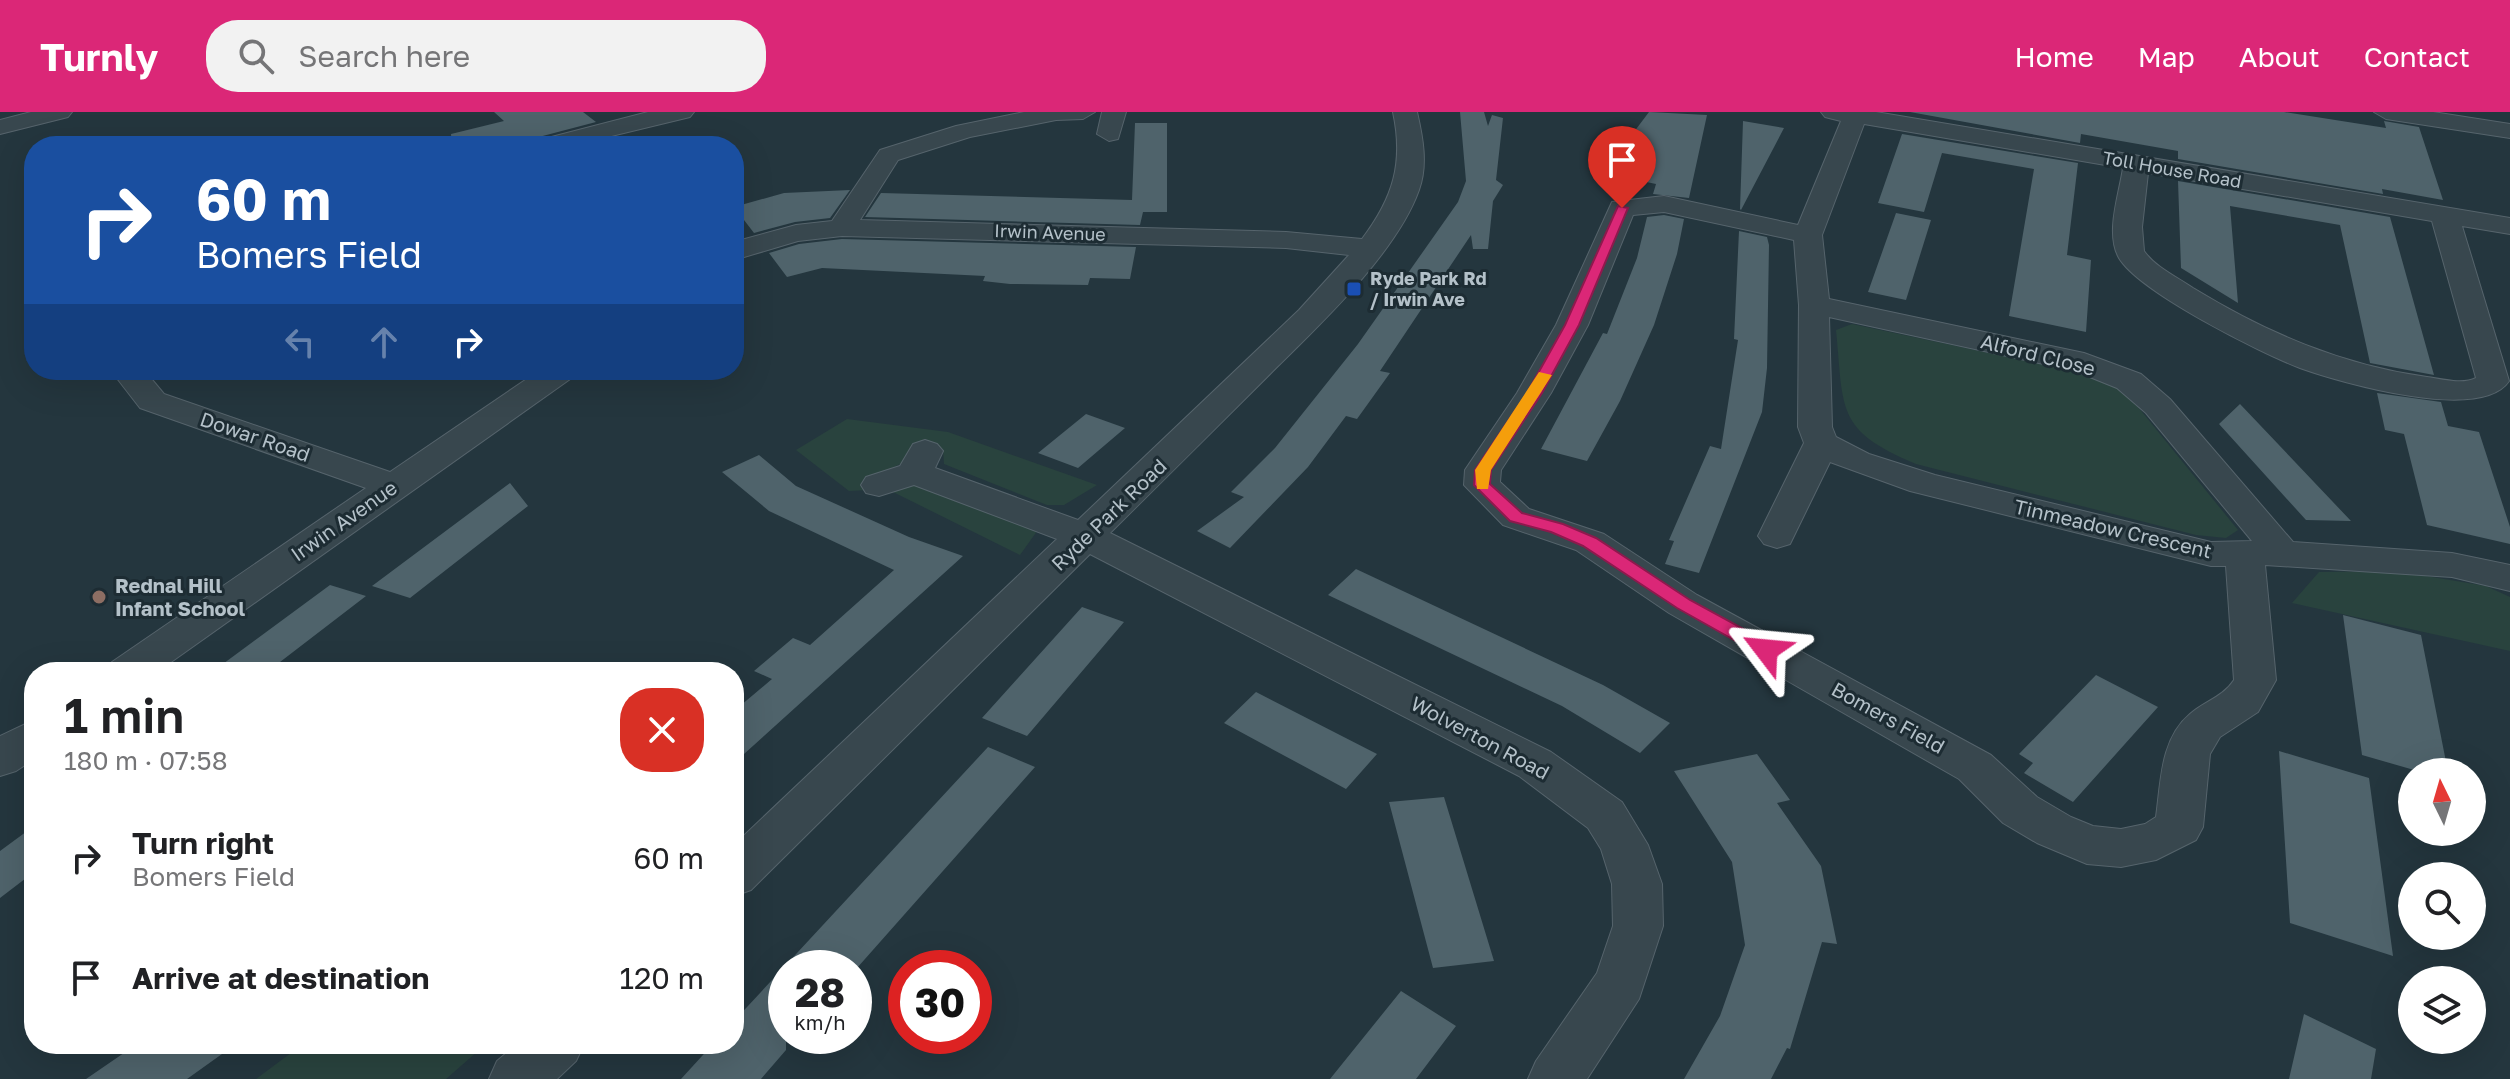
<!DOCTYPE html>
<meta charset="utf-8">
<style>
:root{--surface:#fff;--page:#f2f2f2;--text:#202124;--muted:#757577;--accent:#db2777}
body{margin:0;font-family:"Golos Text",sans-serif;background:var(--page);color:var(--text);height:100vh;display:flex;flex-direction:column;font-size:30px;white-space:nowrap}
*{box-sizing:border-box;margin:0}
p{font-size:26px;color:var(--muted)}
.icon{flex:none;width:44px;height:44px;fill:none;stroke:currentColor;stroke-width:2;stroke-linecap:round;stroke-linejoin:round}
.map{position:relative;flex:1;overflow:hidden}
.side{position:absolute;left:24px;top:550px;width:720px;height:392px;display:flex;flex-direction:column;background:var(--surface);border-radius:32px;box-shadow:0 8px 32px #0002}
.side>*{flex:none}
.guide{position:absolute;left:24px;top:24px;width:720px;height:244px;border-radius:32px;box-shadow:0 8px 32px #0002;background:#1a4fa0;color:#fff;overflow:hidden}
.needle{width:52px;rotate:355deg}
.tools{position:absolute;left:2398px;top:646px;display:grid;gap:16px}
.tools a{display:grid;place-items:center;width:88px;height:88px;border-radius:50%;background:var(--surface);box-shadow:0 8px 32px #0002;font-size:40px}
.speed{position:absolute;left:768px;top:838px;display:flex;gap:16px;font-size:40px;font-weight:700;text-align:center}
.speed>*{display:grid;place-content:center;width:104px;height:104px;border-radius:50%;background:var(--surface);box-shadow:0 8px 32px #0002;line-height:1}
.speed small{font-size:20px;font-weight:400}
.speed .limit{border:12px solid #d22;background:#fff;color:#111}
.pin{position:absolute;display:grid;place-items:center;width:68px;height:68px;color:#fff;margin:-82px -34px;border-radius:50% 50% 50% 0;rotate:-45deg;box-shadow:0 0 8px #0007}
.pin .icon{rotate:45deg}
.me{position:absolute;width:88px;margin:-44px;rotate:299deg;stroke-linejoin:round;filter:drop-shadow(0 0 6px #0008)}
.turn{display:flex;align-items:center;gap:28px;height:168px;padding:0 40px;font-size:36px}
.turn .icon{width:104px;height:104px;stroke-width:2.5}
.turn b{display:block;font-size:56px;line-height:68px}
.lanes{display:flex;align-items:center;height:76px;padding:0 40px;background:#0003;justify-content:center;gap:40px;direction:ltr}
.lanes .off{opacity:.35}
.round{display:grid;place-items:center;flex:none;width:84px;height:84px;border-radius:32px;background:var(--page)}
.headline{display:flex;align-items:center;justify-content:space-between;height:136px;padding:0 40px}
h1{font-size:48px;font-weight:600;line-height:60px}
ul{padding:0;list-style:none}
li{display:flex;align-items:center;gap:24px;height:120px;padding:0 40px}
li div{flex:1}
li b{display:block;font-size:30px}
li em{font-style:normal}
header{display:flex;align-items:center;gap:48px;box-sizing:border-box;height:112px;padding:0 40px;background:var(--accent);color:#fff}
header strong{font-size:38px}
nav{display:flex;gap:44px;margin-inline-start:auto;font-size:28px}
.search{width:560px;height:72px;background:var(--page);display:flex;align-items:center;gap:20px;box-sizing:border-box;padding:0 28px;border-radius:32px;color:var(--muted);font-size:30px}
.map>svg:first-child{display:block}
.green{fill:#29433e}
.building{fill:#4f636b}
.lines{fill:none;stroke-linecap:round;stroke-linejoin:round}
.street-casing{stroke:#56646c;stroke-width:2}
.street{fill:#38474e;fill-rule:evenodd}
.route{fill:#db2777;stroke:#8e194d;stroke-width:2}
.slow{fill:#f59e0b}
.transit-dot{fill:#1a4fb4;stroke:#1d2c33;stroke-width:3}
.education-dot{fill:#8d6e63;stroke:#1d2c33;stroke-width:3}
.labels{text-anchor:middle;stroke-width:6;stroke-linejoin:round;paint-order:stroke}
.far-street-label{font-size:18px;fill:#b4c1c9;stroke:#1d2c33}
.far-poi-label{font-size:18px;font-weight:bold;fill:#b4c1c9;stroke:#1d2c33;text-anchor:start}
.street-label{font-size:20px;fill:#b4c1c9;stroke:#1d2c33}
.poi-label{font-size:20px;font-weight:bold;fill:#b4c1c9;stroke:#1d2c33;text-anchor:start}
</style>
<header>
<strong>Turnly</strong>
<div class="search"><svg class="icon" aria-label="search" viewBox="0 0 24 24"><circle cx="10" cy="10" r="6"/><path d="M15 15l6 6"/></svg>Search here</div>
<nav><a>Home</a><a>Map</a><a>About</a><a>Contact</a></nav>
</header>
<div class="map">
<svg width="2510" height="967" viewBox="0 0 2510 967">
<rect width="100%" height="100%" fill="#24363e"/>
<path class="green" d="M1852,212L2084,261L2115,273L2138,295L2238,418L2226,426L2196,423L1916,352C1835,318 1844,298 1836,218Z
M847,307L948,320L1097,373L1064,393H1047L944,352L943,337L916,336L904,350L880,362L918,369L1040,415L1020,443L887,377L849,379L796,338Z
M2396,459L2486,474L2510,485V539L2292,491L2319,460Z
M303,932H486L446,967H256Z"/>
<path class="building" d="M494,0H583L596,10L535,26L529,34H452L451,22L504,9Z
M1460,0H1484L1488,14L1492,3L1503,6L1496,68L1503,73L1493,89L1488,137H1473L1471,123L1380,259L1390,261L1357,307L1346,304L1308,355L1230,436L1197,419L1244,385L1231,380L1275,336L1358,232L1458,90L1466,69Z
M1649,0L1707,3L1689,86L1653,82L1656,72L1603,61Z
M1910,0H2284L2386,16L2384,9L2419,15L2443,88L2382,77L2383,82L2178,47V39L2081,22L2080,31Z
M1743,9L1784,16L1741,98L1740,97Z
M1135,11H1167V100H1143L1140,113L865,105L881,81L1132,88Z
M1902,22L2078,51L2067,143L2091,148L2086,220L2009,204L2034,57L1942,41L1924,100L1878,91Z
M2178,69L2390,105L2434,263L2370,251L2340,113L2230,94L2238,191L2181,156Z
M850,78L830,106L795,110L754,121L734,95L784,81Z
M1896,101L1931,108L1906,188L1868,180Z
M1664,103L1684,107L1677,142L1654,213L1620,289L1587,349L1541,337L1603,221L1607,222L1637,146L1647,105Z
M1739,119L1767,125L1769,133L1767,256L1762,300L1699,461L1665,452L1674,429L1669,428L1710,334L1721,337L1738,228L1734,227Z
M842,127L1136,135L1130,167L1090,166L1088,173L1010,172L983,169L985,164L822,156L787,165L769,141L799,132Z
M2377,281L2441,290L2448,314L2479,320L2510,415V432L2427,413L2404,322L2385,318Z
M2240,292L2351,409L2306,408L2219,312Z
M1086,302L1125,316L1078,356L1038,341Z
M759,343L796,374L909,425L963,444L734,651V599L772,567L754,559L793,526L810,533L894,458L769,399L722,360Z
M510,371L528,394L410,486L372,474Z
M1356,457L1603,573L1670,611L1640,641L1562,594L1328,483Z
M330,473L366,484L267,560H212Z
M1082,495L1124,510L1027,624L982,606Z
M2343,503L2421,523L2448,660H2421L2362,643Z
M2096,563L2158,595L2073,690L2024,661L2033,651L2019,642Z
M1256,580L1377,642L1346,677L1224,611Z
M988,635L1035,655L857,856H786V938L761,967H681L713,932H734V909Z
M2279,639L2369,666L2393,844L2290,811Z
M1757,642L1790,688L1777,691L1821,754L1837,832L1822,830L1790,937L1787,936L1771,967H1684L1720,904L1745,833L1732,750L1674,659Z
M1444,685L1494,849L1433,856L1389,690Z
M34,714V760L0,786V739Z
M1401,879L1456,914L1416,967H1330Z
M2304,902L2376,937L2371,967H2289Z
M137,932H236L187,967H86Z"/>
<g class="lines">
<g class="street-casing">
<path id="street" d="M31,0H72L68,5L0,22V8Z
M648,0H694L690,5L570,34H532L536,29Z
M1024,0H1095L1083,7L1056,8L970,25L898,48L860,108L1286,120L1362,127C1393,86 1404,51 1393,0H1417C1423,26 1428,53 1419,78C1396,143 1314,218 1266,266C1214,318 1162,370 1110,421L1551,640L1622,690L1648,733L1662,772L1663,814L1639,887L1587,967H1528L1536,949L1597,861L1613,814L1612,772L1601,737L1588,716L1519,664L1090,442L751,778L734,784V733L1057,427L914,373L879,384L866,381L861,373L866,365L900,354L913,332L925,328L937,332L943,339L935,356L1078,408L1299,198L1349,143L1286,136L842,124L798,129L734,148V130L796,113L832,109L880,38L956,14Z
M1102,0H1126L1118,27L1109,29L1097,22Z
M1821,0H1876L2510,106V122L2462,114L2509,269C2481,311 2342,271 2300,256C2261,241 2139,180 2119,146C2105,121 2119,83 2123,56L1864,12L1822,123L1829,187L2084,241L2141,262L2170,287L2293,430L2452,441L2510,453V479L2452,465L2265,453L2276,568L2258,600L2220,625L2210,642L2203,715L2196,728L2156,748L2121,755L2087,752L2037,731L2003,711L1959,667L1669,501L1576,438L1503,413L1464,373L1465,358L1517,281L1556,213L1612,90L1664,84L1798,113L1841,9L1825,5ZM2148,61L2432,109L2476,266C2462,273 2442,267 2427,265C2341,253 2267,221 2193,176C2177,165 2155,155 2144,139L2142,115ZM1664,100L1794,128L1799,193L1798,315L1804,331L1758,424L1764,432L1777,436L1790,432L1830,350L1910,379L2211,454H2226L2234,568C2223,585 2205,589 2190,602C2160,627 2161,670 2156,705L2145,712L2121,717L2093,714L2071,705L2037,685L1991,643L1697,483L1604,422L1529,397L1500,370L1501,358L1551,281L1588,213L1633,103ZM1829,205L2075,259L2117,276L2146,301L2252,429L2211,430L1935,363L1869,342L1836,325L1832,315Z
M2374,0H2433L2510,12V26L2386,7Z
M118,258H150L149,264L164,282L390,360L540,258H578L573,265L157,560H106L112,550L366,376L140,296L116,265Z
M34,608V647L16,659L0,664V624Z
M517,932H584L576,949L557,967H489L497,949Z"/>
</g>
<use href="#street" class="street"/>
</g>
<path class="route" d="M1618,94L1628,96L1579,213L1542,281L1491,358L1490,372L1522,401L1563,412L1596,426L1690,488L1773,533V542H1759L1677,496L1583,434L1551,420L1510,409L1474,373L1475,358L1527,281L1565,213Z"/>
<path class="slow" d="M1539,260L1552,263L1491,358L1488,377H1477L1475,358Z"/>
<rect class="transit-dot" x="1346" y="169" width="16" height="16" rx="4"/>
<circle class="education-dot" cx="99" cy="485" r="8"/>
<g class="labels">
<g class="far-street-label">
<text transform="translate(2172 58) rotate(10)" y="6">Toll House Road</text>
<text transform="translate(1050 121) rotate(2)" y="6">Irwin Avenue</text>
</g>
<g class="far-poi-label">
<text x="1370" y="173">Ryde Park Rd<tspan x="1370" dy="21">/ Irwin Ave</tspan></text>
</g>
<g class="street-label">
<text transform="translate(2038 243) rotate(14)" y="7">Alford Close</text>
<text transform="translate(255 325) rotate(19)" y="7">Dowar Road</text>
<text transform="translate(1109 403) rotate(-44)" y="7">Ryde Park Road</text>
<text transform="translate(344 409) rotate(-35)" y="7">Irwin Avenue</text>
<text transform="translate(2113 417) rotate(13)" y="7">Tinmeadow Crescent</text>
<text transform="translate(1888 606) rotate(29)" y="7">Bomers Field</text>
<text transform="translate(1480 626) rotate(28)" y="7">Wolverton Road</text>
</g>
<g class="poi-label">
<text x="115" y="481">Rednal Hill<tspan x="115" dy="23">Infant School</tspan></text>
</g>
</g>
</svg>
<div class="tools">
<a><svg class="needle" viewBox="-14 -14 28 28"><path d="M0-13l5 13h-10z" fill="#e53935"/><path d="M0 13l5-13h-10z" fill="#757577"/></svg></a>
<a><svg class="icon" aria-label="search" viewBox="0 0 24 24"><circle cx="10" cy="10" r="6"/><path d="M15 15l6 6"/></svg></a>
<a><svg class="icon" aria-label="layers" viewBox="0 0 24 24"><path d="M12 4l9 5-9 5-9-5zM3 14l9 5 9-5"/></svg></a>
</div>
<div class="speed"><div>28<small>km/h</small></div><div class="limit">30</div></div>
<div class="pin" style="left:1622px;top:96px;background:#d93025"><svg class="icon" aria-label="arrive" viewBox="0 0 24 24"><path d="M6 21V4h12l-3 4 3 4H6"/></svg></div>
<svg class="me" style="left:1766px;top:538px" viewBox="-20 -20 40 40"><path d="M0-17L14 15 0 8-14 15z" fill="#db2777" stroke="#fff" stroke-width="4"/></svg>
<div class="guide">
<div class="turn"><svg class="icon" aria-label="right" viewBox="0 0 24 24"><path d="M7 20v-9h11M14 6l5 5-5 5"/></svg><div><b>60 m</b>Bomers Field</div></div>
<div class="lanes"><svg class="icon off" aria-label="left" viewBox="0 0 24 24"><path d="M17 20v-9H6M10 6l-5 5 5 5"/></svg><svg class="icon off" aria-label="ahead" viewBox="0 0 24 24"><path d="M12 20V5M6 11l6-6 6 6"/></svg><svg class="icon" aria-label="right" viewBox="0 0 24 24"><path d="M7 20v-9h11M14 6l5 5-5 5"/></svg></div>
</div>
<section class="side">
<div class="headline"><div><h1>1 min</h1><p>180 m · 07:58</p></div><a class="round" style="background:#d93025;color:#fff"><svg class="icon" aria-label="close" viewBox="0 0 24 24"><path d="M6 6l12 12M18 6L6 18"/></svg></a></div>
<ul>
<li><svg class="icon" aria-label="right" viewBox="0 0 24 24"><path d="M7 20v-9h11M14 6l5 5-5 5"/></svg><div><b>Turn right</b><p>Bomers Field</p></div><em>60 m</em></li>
<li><svg class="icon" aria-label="arrive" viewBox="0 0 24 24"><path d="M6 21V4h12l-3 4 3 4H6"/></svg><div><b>Arrive at destination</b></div><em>120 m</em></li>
</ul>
</section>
</div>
